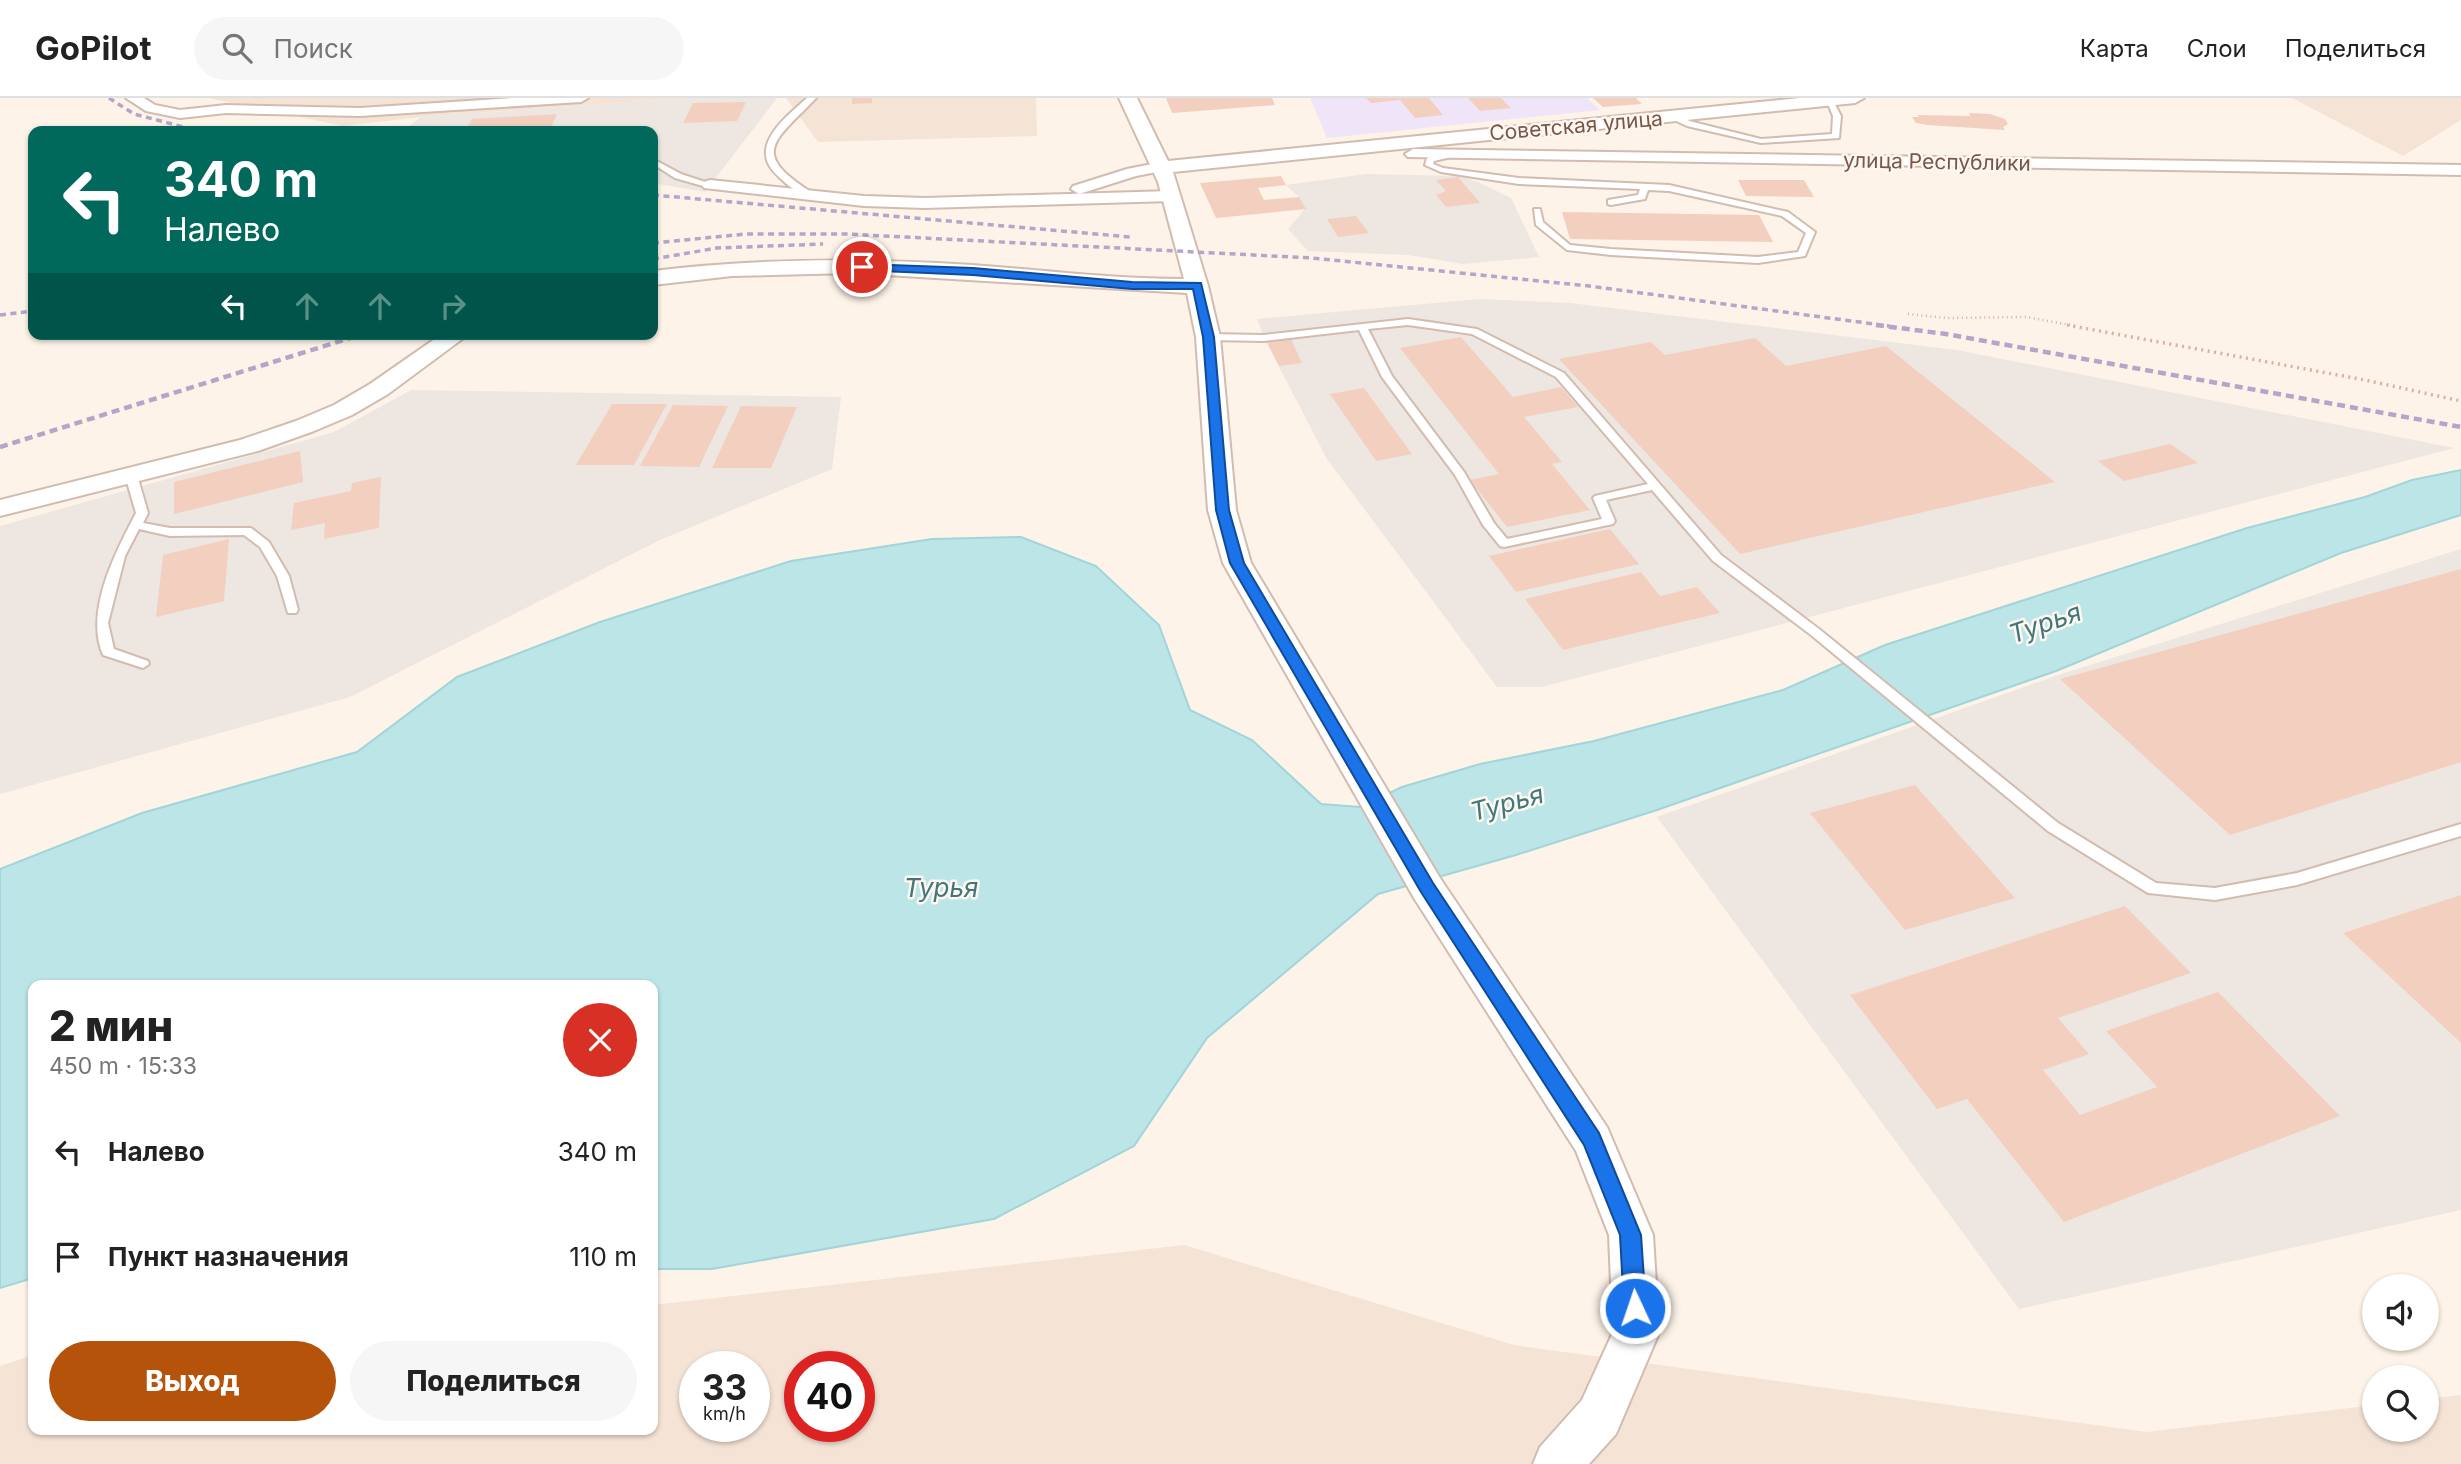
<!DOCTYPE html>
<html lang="ru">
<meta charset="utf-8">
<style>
:root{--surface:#fff;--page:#f6f6f6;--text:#222;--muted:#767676;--line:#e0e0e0;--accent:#b45309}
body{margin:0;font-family:Inter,sans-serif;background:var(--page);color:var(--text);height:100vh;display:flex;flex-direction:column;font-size:26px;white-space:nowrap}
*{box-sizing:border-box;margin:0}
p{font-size:23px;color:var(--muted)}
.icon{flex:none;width:38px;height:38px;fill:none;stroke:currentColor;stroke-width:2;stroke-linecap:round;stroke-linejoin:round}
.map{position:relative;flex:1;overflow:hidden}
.details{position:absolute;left:28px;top:882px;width:630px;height:455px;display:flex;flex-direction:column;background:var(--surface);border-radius:14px;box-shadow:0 2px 5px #0004}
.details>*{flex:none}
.top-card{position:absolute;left:28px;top:28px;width:630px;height:214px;border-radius:14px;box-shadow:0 2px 5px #0004;background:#00695c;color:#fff;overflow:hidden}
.tools{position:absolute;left:2362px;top:1176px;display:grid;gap:14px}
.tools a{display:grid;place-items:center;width:77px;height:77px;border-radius:50%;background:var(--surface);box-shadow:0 2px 5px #0004;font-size:35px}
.speed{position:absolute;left:679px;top:1253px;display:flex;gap:14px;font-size:35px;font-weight:700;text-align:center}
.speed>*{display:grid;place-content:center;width:91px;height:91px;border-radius:50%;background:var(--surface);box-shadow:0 2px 5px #0004;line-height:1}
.speed small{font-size:18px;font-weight:400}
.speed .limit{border:10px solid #d22;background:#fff;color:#111}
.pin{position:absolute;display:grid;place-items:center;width:60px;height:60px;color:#fff;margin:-30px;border:4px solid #fff;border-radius:50%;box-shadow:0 2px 7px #0007}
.me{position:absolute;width:77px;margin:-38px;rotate:357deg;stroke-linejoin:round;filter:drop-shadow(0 0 5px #0008)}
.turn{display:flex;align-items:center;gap:24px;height:147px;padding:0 21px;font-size:32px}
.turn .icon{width:91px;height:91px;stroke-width:2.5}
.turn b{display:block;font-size:49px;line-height:60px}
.lanes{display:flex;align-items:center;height:66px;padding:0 21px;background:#0003;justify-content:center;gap:35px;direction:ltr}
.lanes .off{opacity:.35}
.round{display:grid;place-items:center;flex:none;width:74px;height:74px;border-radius:37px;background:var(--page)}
.head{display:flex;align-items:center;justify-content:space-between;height:119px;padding:0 21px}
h1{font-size:42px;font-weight:800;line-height:52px}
.primary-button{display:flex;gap:14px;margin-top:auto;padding:14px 21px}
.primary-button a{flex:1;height:80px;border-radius:42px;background:var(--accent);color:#fff;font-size:28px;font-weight:800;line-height:80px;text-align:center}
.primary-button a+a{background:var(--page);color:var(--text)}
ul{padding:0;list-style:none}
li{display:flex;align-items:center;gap:21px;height:105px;padding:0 21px}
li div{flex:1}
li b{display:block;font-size:26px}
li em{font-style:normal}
header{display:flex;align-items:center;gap:42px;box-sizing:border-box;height:98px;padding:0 35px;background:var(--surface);border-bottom:2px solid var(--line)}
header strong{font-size:33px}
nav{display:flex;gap:38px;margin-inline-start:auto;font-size:24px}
.search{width:490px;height:63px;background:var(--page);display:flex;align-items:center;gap:18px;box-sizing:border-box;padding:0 24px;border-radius:38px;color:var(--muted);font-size:26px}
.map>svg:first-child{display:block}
.residential{fill:#f5e4d6;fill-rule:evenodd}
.industrial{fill:#eee6e1}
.education{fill:#f0e4f9}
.water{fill:#bbe5e7;stroke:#a1d5d9;stroke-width:2}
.building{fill:#f3cfbf}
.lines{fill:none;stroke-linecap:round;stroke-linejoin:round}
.service-casing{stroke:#d2bcaf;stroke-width:4}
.minor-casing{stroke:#d2bcaf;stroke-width:4}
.tertiary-casing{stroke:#d2bcaf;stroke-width:4}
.path-far1{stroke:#d8b2a1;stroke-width:2.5;stroke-dasharray:1 3.5;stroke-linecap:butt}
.path{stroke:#d8b2a1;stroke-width:3.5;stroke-dasharray:2 4.5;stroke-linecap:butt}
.service{fill:#fff;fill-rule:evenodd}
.minor{fill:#fff;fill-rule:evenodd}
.tertiary{fill:#fff;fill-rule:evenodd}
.rail-far1{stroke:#b5a5c8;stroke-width:3.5;stroke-dasharray:6 4.5;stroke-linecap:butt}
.rail{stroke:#b5a5c8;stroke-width:4.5;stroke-dasharray:8 5;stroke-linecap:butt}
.route{fill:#1a73e8;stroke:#114b97;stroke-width:2}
.labels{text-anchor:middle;stroke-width:5;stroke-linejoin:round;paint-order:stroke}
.far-street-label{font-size:21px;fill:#78574b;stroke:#fff7ef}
.water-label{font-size:26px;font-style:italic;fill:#3e787d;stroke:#fff7ef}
</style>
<header>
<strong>GoPilot</strong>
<div class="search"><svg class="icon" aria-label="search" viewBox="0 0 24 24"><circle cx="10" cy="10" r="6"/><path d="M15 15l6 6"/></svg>Поиск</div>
<nav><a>Карта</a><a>Слои</a><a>Поделиться</a></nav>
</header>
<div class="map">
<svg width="2461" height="1366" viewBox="0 0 2461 1366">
<rect width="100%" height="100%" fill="#fdf3e8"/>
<path class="residential" d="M208,0H683L421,19L343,28Z
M786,0H1036L1037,38L818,44Z
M2292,0H2461V22L2403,58Z
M1184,1147L1514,1247L2146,1334L2375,1307V1332H2427V1301L2461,1297V1366H0V1268L33,1257V1332H653V1207ZM695,1269H754V1328H695ZM800,1269H859V1328H800Z"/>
<path class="industrial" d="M683,0H777L705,94L653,85V33H402L421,19Z
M1366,76L1461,78L1480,85L1511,100L1539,159L1463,166L1408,157L1308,153L1288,131L1305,111L1299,99L1286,87Z
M1480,201L1570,205L1957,252L2454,350L1542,589H1497L1327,361L1264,240L1257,221Z
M411,292L841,299L832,371L660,442L350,599L0,696V428L334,334Z
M2461,451V1112L2019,1211L1657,719L2058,577Z"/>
<path class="education" d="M1310,0H1587L1600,12L1327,40Z"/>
<path class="water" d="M2461,372V417L2341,455L2056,573L1657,712L1516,757L1378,796L1207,940L1134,1048L994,1121L712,1171H653V887H33V1180L0,1190V771L142,715L357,654L457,579L600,524L791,463L932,441L1021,439L1096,468L1159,527L1190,612L1252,642L1321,706L1360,709L1402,689L1480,666L1594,643L1783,592L1885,547L2247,430L2365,399L2412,382Z"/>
<path class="building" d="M852,0H872V5L852,6Z
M1166,0H1272L1275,7L1172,15Z
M1366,0H1429L1443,17L1415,20L1400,2L1371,5Z
M1468,0H1501L1511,10L1480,13Z
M1593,0H1636L1642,6L1603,9Z
M746,4L737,23L683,25L693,5Z
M1969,15L1990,16L2005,21L2008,26L2003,29L2005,32L1927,27L1916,25L1912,19H1919L1918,17L1970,18Z
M557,16L550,32L465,33L472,21Z
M1281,78L1286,87L1258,90L1264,102L1299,99L1306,111L1216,120L1200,85Z
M1458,79L1480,105L1446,109L1436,97L1446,93L1436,82Z
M1738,82H1804L1814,99L1746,98Z
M1562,114L1759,117L1773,144L1570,141Z
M1356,118L1369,135L1338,139L1327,121Z
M1290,239L1302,265L1279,268L1266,242Z
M1461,239L1513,299L1561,289L1578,309L1524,319L1562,364L1552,366L1590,412L1507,429L1470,382L1499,376L1400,250Z
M1755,240L1786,268L1886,248L2055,384L1740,456L1559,261L1651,244L1665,257Z
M1364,290L1412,356L1376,363L1330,296Z
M612,306H667L634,367H576Z
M673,307L728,308L699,369L640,368Z
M741,308L797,309L771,370H712Z
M2170,346L2198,365L2124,383L2098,363Z
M300,353L303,384L174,416V384Z
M381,379L379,430L324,441L325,425L291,432L294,405L351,393L352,385Z
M1610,431L1639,466L1516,494L1489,458Z
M229,441L224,503L156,519L163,457Z
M2461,471V664L2230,737L2060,581Z
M1641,474L1660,498L1697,489L1720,515L1563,552L1525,501Z
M1915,687L2015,800L1905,832L1810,715Z
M2461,797V945L2343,835Z
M2125,808L2191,875L2058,920L2089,956L2043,972L2080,1017L2157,989L2106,933L2218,894L2340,1018L2064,1124L1967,1001L1937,1011L1850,897Z"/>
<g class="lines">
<g class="service-casing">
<path id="service" d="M807,0H816C774,44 748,55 814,96V100L811,101C799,96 788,88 779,79C745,50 785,20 807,0Z
M1826,1H1832L1841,18L1839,40L1761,45L1687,28L1668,19L1672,17L1693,24L1761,41L1832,36L1833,18Z
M1448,55H1451V59L1434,63L1433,66L1443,70L1519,80L1669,87L1788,114L1815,134L1805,158L1758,165L1611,157L1567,152L1536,127L1534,111H1540L1543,124L1570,147L1611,151L1758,159L1798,154L1806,135L1782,118L1669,93L1648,92L1645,101L1611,107L1608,106V102L1638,97L1640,91L1519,86L1441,74L1425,67L1427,60Z
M653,61L681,76L714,87L710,90L675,80L653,66Z
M1408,221L1477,231L1564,275L1721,457L1819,531L2058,725L2156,785L2215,790L2297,775L2461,726V738L2297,787L2215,802L2148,795L2048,733L1811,537L1713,463L1652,392L1606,402L1615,423L1613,426L1504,449L1500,448L1483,427L1455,377L1382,279L1359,232L1264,243L1208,242L1203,239L1208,236L1264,237ZM1408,227L1472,236L1556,279L1648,386L1595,398L1593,400L1602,421L1507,441L1494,425L1464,374L1392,278L1368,231Z
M131,374L137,377L148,415L143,425L170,430H251L269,444L289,478L298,512L296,515H288L277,478L260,449L244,437L170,438L139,431L125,458L108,525L114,551L148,563L149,566L143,570L103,557C84,514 116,453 136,415L125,377Z"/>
</g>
<g class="minor-casing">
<path id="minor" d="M126,0H144L155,7L180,12L226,7L360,10L513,0H588L581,4L360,18L226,15L180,20L146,13Z
M1413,51L2461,67V77L1408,59L1405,56Z
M1162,64L1170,69L1167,72L1136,78L1079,96L1071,91L1073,88L1127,71Z
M710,82L864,98L925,100L1172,93L1180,98L1172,103L925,110L864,108L704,90L702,87L704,84Z"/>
</g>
<g class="tertiary-casing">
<path id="tertiary" d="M1119,0H1137L1168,63L1800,0H1864L1855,5L1173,74L1208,188L1220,239L1236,412L1251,465L1440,780L1607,1029L1653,1137L1659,1235L1616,1336L1589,1366H1533L1540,1349L1582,1302L1613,1234L1609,1137L1576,1053L1414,800L1223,465L1208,412L1196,239L1187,195L853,175L732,178L653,187V173C759,160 865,160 972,167C1042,172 1113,181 1184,181L1158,84Z
M442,236H469L388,296L352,317L314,333L258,353L0,418V402L240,342L296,323L334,307L370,286Z"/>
</g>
<path class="path-far1" d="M1908,216L1947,220L2026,219L2076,228"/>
<path class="path" d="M2067,227L2365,282L2461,303"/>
<use href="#service" class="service"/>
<use href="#minor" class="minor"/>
<use href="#tertiary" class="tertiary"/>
<path class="rail-far1" d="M109,0L134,16L199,33
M653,97L1130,139
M653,145L746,136H846L1312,160L1589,188L1889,228
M653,161L717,150L823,146
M0,217L33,213"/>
<path class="rail" d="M1876,227L1946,236L2461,329
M0,349L363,236"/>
</g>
<path class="route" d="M862,166L973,170L1132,184L1201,185L1214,239L1229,412L1244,465L1433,785L1599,1035L1641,1137L1646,1210L1642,1218L1635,1221L1627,1218L1624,1210L1620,1137L1584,1047L1421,794L1230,465L1216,412L1203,239L1193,191H1132L973,177L859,172L857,169Z"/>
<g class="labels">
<g class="far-street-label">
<text transform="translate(1576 28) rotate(-5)" y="7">Советская улица</text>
<text transform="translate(1937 64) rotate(1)" y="7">улица Республики</text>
</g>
<g class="water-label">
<text transform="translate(2045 525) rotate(-19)" y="9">Турья</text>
<text transform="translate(1507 705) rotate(-15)" y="9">Турья</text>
<text x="941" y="799">Турья</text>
</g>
</g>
</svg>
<div class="tools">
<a><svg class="icon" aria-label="sound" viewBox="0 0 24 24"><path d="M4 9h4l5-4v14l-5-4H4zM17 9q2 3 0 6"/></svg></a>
<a><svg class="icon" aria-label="search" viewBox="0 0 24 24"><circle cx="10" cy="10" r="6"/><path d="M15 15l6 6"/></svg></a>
</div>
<div class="speed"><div>33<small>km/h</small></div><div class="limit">40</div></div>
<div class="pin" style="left:862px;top:169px;background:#d93025"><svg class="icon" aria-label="arrive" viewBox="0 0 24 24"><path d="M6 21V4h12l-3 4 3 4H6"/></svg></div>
<svg class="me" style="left:1635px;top:1210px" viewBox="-20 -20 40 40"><circle r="17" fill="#1a73e8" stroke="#fff" stroke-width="3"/><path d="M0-11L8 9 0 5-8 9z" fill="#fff"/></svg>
<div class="top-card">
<div class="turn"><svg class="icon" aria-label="left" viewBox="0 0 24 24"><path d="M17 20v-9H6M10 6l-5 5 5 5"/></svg><div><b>340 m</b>Налево</div></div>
<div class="lanes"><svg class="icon" aria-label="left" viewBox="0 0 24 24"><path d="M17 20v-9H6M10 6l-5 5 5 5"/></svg><svg class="icon off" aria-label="ahead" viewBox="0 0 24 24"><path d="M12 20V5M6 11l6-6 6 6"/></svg><svg class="icon off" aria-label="ahead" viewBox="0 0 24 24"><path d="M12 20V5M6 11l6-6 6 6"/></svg><svg class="icon off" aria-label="right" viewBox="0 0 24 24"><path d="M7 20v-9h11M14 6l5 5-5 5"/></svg></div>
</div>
<section class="details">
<div class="head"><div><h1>2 мин</h1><p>450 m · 15:33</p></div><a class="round" style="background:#d93025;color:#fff"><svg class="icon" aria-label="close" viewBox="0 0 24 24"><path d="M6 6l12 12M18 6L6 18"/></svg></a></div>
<ul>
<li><svg class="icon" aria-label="left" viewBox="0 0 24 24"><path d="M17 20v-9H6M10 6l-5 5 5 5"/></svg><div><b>Налево</b></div><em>340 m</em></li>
<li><svg class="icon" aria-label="arrive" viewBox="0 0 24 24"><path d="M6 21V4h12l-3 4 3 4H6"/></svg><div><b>Пункт назначения</b></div><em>110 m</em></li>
</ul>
<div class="primary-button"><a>Выход</a><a>Поделиться</a></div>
</section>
</div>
